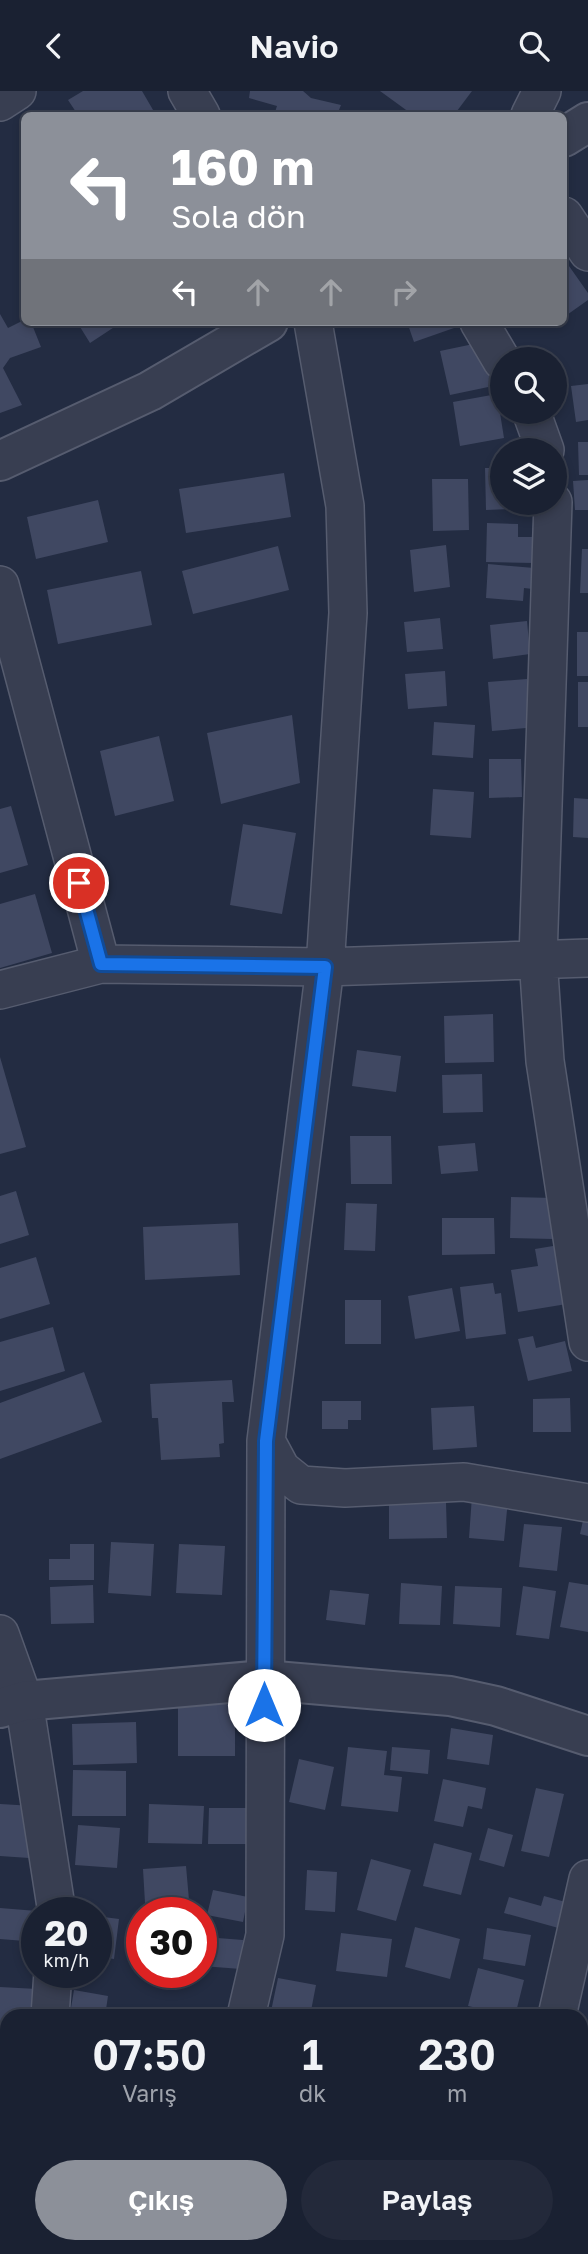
<!DOCTYPE html>
<html lang="tr">
<meta charset="utf-8">
<style>
:root{--surface:#1a2132;--page:#23293a;--text:#f1f3f6;--muted:#9fa3ac;--line:#383e4d;--accent:#8c9099}
body{margin:0;font-family:"Golos Text",sans-serif;background:var(--page);color:var(--text);height:100vh;display:flex;flex-direction:column;font-size:26px;white-space:nowrap}
*{box-sizing:border-box;margin:0}
p{font-size:23px;color:var(--muted)}
.icon{flex:none;width:38px;height:38px;fill:none;stroke:currentColor;stroke-width:2;stroke-linecap:round;stroke-linejoin:round}
.map{position:relative;flex:1;overflow:hidden}
.sheet{position:absolute;left:0px;top:1918px;width:588px;height:245px;display:flex;flex-direction:column;background:var(--surface);border-radius:21px 21px 0 0;box-shadow:0 4px 10px #0003,0 0 0 2px var(--line)}
.sheet>*{flex:none}
.hud{position:absolute;left:21px;top:21px;width:546px;height:214px;border-radius:10px;box-shadow:0 4px 10px #0003,0 0 0 2px var(--line);background:#8c9099;color:#fff;overflow:hidden}
.buttons{position:absolute;left:490px;top:256px;display:grid;gap:14px}
.buttons a{display:grid;place-items:center;width:77px;height:77px;border-radius:50%;background:var(--surface);box-shadow:0 4px 10px #0003,0 0 0 2px var(--line);font-size:35px}
.speed{position:absolute;left:21px;top:1806px;display:flex;gap:14px;font-size:35px;font-weight:700;text-align:center}
.speed>*{display:grid;place-content:center;width:91px;height:91px;border-radius:50%;background:var(--surface);box-shadow:0 4px 10px #0003,0 0 0 2px var(--line);line-height:1}
.speed small{font-size:18px;font-weight:400}
.speed .limit{border:10px solid #d22;background:#fff;color:#111}
.pin{position:absolute;display:grid;place-items:center;width:60px;height:60px;color:#fff;margin:-30px;border:4px solid #fff;border-radius:50%;box-shadow:0 2px 7px #0007}
.me{position:absolute;width:77px;margin:-38px;rotate:0deg;stroke-linejoin:round;filter:drop-shadow(0 0 5px #0008)}
.turn{display:flex;align-items:center;gap:24px;height:147px;padding:0 35px;font-size:32px}
.turn .icon{width:91px;height:91px;stroke-width:2.5}
.turn b{display:block;font-size:49px;line-height:60px}
.lanes{display:flex;align-items:center;height:66px;padding:0 35px;background:#0003;justify-content:center;gap:35px;direction:ltr}
.lanes .off{opacity:.35}
.eta{display:flex;justify-content:space-evenly;align-items:center;height:119px;text-align:center}
.eta b{font-size:42px;font-weight:600;line-height:49px}
.button{display:flex;gap:14px;margin-top:auto;padding:14px 35px}
.button a{flex:1;height:80px;border-radius:42px;background:var(--accent);color:#fff;font-size:28px;font-weight:600;line-height:80px;text-align:center}
.button a+a{background:var(--page);color:var(--text)}
header{display:flex;justify-content:space-between;align-items:center;height:91px;padding:0 35px;background:var(--surface);font-size:32px;font-weight:600}
.map>svg:first-child{display:block}
.building{fill:#404862}
.lines{fill:none;stroke-linecap:round;stroke-linejoin:round}
.minor-casing{stroke:#565c6f;stroke-width:40}
.tertiary-casing{stroke:#565c6f;stroke-width:42}
.minor{stroke:#383e51;stroke-width:37}
.tertiary{stroke:#383e51;stroke-width:38}
.route-casing{stroke:#114b97;stroke-width:18}
.route{stroke:#1a73e8;stroke-width:12}
</style>
<header><svg class="icon" aria-label="back" viewBox="0 0 24 24"><path d="M15 5l-7 7 7 7"/></svg>Navio<svg class="icon" aria-label="search" viewBox="0 0 24 24"><circle cx="10" cy="10" r="6"/><path d="M15 15l6 6"/></svg></header>
<div class="map">
<svg width="588" height="2163" viewBox="0 0 588 2163">
<rect width="100%" height="100%" fill="#232c42"/>
<path class="building" d="M83,0H142L156,24H78L68,9Z
M250,0H303L311,7L341,14L337,24H274L277,15L249,7Z
M380,0H472L454,24H413Z
M569,175L588,202V209L564,226V179Z
M0,223L8,237L24,229L31,231L41,256L10,267L3,277L22,314L0,322Z
M77,231H122L90,252Z
M407,231H452L454,237L414,251Z
M483,251L493,295L450,304L440,260Z
M588,293V329L576,331L571,295Z
M497,303L504,347L460,355L453,311Z
M578,351H588V384H579Z
M485,377H502V411H510L511,418L486,419Z
M284,382L291,426L186,442L179,398Z
M432,388H468L469,439L433,440Z
M588,389V419H575L573,390Z
M98,409L108,451L36,468L27,426Z
M487,432L518,433V446H534V472L486,471Z
M446,454L450,496L414,501L410,459Z
M278,455L289,499L193,523L182,480Z
M582,458H588V502H580Z
M488,473L534,477L533,498L524,497L523,510L486,507Z
M141,480L152,534L58,553L47,499Z
M440,527L443,558L407,561L404,531Z
M527,530L530,563L493,568L490,534Z
M577,541H588V585H577Z
M445,580L447,615L408,618L405,583Z
M527,588L529,609L538,636L492,640L488,591Z
M578,591H588V636H578Z
M292,624L300,692L221,713L207,642Z
M434,631L475,634L473,667L432,664Z
M159,645L174,710L115,725L100,660Z
M489,668H521L522,706L489,707Z
M433,698L474,701L471,747L430,744Z
M574,707L588,708V747L573,746Z
M11,715L28,774L0,782V718Z
M243,733L296,742L282,823L230,814Z
M35,803L52,862L0,877V813Z
M493,923L494,971L445,972L444,925Z
M357,959L401,965L396,1001L352,995Z
M0,966L26,1056L0,1063Z
M482,983L483,1021L443,1022L442,984Z
M350,1045H391L392,1093H351Z
M475,1052L478,1080L441,1083L438,1055Z
M16,1100L29,1144L0,1153V1105Z
M511,1106L554,1107L553,1148L510,1147Z
M346,1112L377,1113L375,1160L344,1159Z
M442,1127H494L495,1163L442,1164Z
M238,1132L240,1184L145,1189L143,1136Z
M559,1154L579,1211L518,1221L511,1179L538,1175L535,1158Z
M36,1166L50,1213L0,1228V1177Z
M493,1192L495,1203L501,1202L506,1243L466,1248L460,1196Z
M452,1197L460,1240L415,1248L408,1205Z
M345,1209H381V1253H345Z
M53,1236L65,1280L0,1300V1251Z
M533,1245L536,1257L565,1250L572,1280L528,1290L518,1248Z
M84,1281L102,1331L0,1368V1312Z
M232,1289L234,1311H222L224,1352L219,1353L220,1366L161,1369L158,1327H152L150,1293Z
M570,1307L571,1341H533V1308Z
M322,1310H361V1329H348V1338H322Z
M474,1315L477,1356L433,1359L431,1317Z
M472,1405L508,1409L504,1450L469,1447Z
M389,1411H446L447,1447L389,1448Z
M586,1416L588,1417V1445L580,1443Z
M524,1433L562,1436L557,1480L519,1476Z
M111,1451L154,1453L151,1505L108,1502Z
M70,1453H94V1489H49V1468H70Z
M179,1453L225,1455L222,1504L176,1502Z
M569,1491L588,1494V1541L560,1536Z
M401,1492L442,1495L440,1534L399,1533Z
M93,1494L94,1532L51,1533L50,1496Z
M455,1495L502,1497L500,1536L453,1533Z
M523,1495L556,1500L549,1548L516,1544Z
M330,1499L369,1503L365,1534L326,1529Z
M178,1613H235V1665H178Z
M136,1631L137,1672L73,1674L72,1633Z
M451,1637L493,1644L489,1674L447,1668Z
M348,1656L387,1660L384,1684L402,1686L398,1721L341,1715Z
M392,1656L430,1659L428,1683L390,1679Z
M299,1668L334,1676L325,1719L289,1711Z
M73,1679L126,1680V1725H72Z
M443,1688L486,1697L482,1718L468,1715L463,1736L434,1730Z
M536,1697L564,1703L549,1766L521,1760Z
M0,1713L34,1715L29,1767L0,1765Z
M149,1713L204,1715L202,1753L148,1752Z
M209,1717H253L252,1753H208Z
M78,1734L120,1737L117,1777L75,1774Z
M488,1737L513,1744L504,1776L479,1769Z
M434,1752L472,1762L461,1804L423,1795Z
M371,1768L411,1779L396,1830L357,1819Z
M186,1775L189,1809L145,1812L143,1778Z
M307,1779L337,1781L335,1821L305,1819Z
M213,1799L248,1806L243,1831L207,1824Z
M544,1805L569,1812L562,1838L504,1822L509,1806L541,1815Z
M0,1817L37,1820V1851L0,1848Z
M96,1825L119,1828L114,1868L96,1865Z
M415,1836L460,1848L450,1888L405,1876Z
M487,1837L531,1844L525,1875L483,1868Z
M341,1842L392,1848L387,1886L336,1880Z
M205,1846L243,1849L241,1878L202,1875Z
M478,1877L524,1889L515,1925L468,1915Z
M278,1887L316,1894L310,1925H270Z
M0,1896L37,1898L35,1925H7V1938L0,1937Z
M74,1899L108,1905L105,1925H80L81,1919L71,1917Z
M137,1916L180,1924V1925H136Z
M196,1916L241,1924L240,1925H194Z
M408,1920L434,1923V1925H407Z
M582,1985L588,1986V2026L581,2025Z
M0,2025H7V2072L0,2071Z
M0,2104H7V2133L0,2132Z
M0,2149H7L10,2163H0Z
M52,2156H78L99,2160L98,2163H51Z
M131,2156H171L169,2163H129Z
M409,2156L429,2163H406Z
M527,2156H575L573,2163H525Z"/>
<g class="lines">
<g class="minor-casing">
<path id="minor" d="M187,0L201,24
M0,11L17,0
M530,24L542,0
M564,125L588,161
M479,231L502,270
M531,320L545,359
M553,411L538,867L545,970L588,1251
M0,494L101,873
M0,899L101,873L325,876L588,867
M266,1350L281,1378L301,1394L345,1397L464,1391L588,1412
M0,1543L24,1610L57,1822
M50,1925L53,1881
M246,1925L265,1844L266,1350L325,876L348,522L345,415L313,231
M557,1925L588,1788
M0,1965L7,1966
M581,2092L588,2093
M28,2163V2156
M495,2163L497,2156"/>
</g>
<g class="tertiary-casing">
<path id="tertiary" d="M564,46L588,31
M0,370L150,300L268,231
M0,1617L24,1610L264,1589L450,1605L496,1615L588,1645"/>
</g>
<use href="#minor" class="minor"/>
<use href="#tertiary" class="tertiary"/>
</g>
<g class="lines">
<g class="route-casing">
<path id="route" d="M79,792L101,873L325,876L266,1350L264,1614"/>
</g>
<use href="#route" class="route"/>
</g>
</svg>
<div class="buttons">
<a><svg class="icon" aria-label="search" viewBox="0 0 24 24"><circle cx="10" cy="10" r="6"/><path d="M15 15l6 6"/></svg></a>
<a><svg class="icon" aria-label="layers" viewBox="0 0 24 24"><path d="M12 4l9 5-9 5-9-5zM3 14l9 5 9-5"/></svg></a>
</div>
<div class="speed"><div>20<small>km/h</small></div><div class="limit">30</div></div>
<div class="pin" style="left:79px;top:792px;background:#d93025"><svg class="icon" aria-label="arrive" viewBox="0 0 24 24"><path d="M6 21V4h12l-3 4 3 4H6"/></svg></div>
<svg class="me" style="left:264px;top:1614px" viewBox="-20 -20 40 40"><circle r="19" fill="#fff"/><path d="M0-13L10 11 0 6-10 11z" fill="#1a73e8"/></svg>
<div class="hud">
<div class="turn"><svg class="icon" aria-label="left" viewBox="0 0 24 24"><path d="M17 20v-9H6M10 6l-5 5 5 5"/></svg><div><b>160 m</b>Sola dön</div></div>
<div class="lanes"><svg class="icon" aria-label="left" viewBox="0 0 24 24"><path d="M17 20v-9H6M10 6l-5 5 5 5"/></svg><svg class="icon off" aria-label="ahead" viewBox="0 0 24 24"><path d="M12 20V5M6 11l6-6 6 6"/></svg><svg class="icon off" aria-label="ahead" viewBox="0 0 24 24"><path d="M12 20V5M6 11l6-6 6 6"/></svg><svg class="icon off" aria-label="right" viewBox="0 0 24 24"><path d="M7 20v-9h11M14 6l5 5-5 5"/></svg></div>
</div>
<section class="sheet">
<div class="eta">
<div><b>07:50</b><p>Varış</p></div>
<div><b>1</b><p>dk</p></div>
<div><b>230</b><p>m</p></div>
</div>
<div class="button"><a>Çıkış</a><a>Paylaş</a></div>
</section>
</div>
